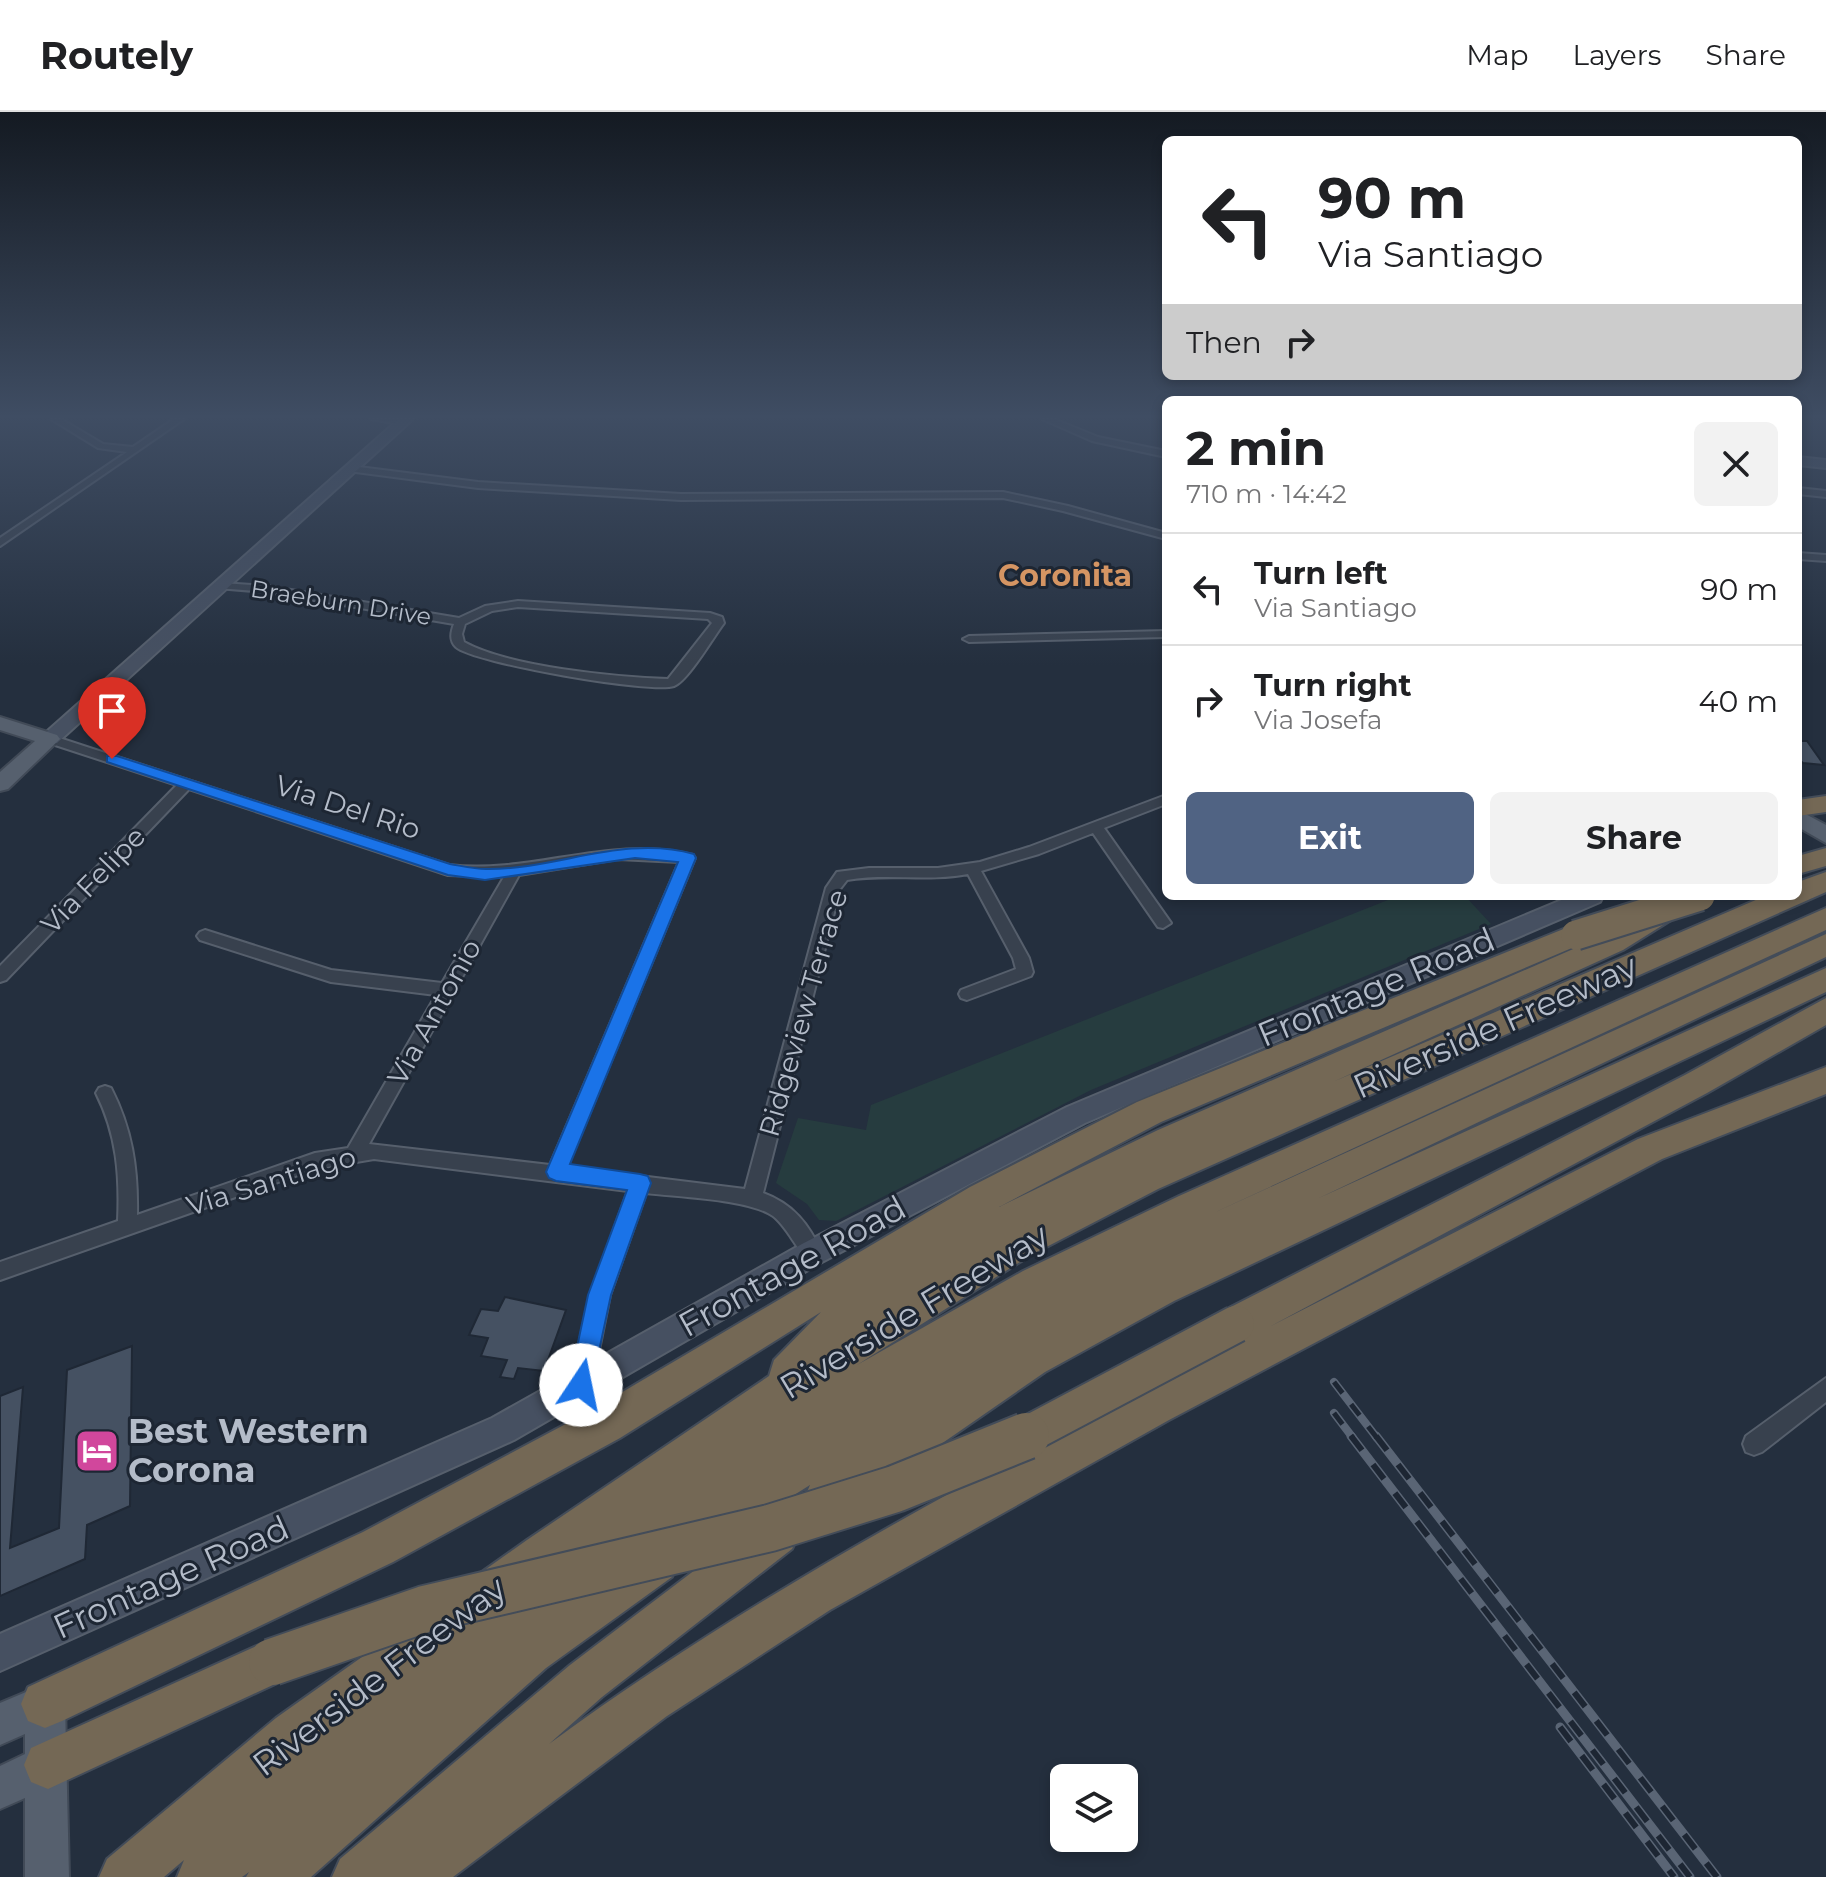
<!DOCTYPE html>
<meta charset="utf-8">
<style>
:root{--surface:#fff;--page:#f2f2f2;--text:#202124;--muted:#757577;--line:#e0e0e0;--accent:#506383}
body{margin:0;font-family:Montserrat,sans-serif;background:var(--page);color:var(--text);height:100vh;display:flex;flex-direction:column;font-size:30px;white-space:nowrap}
*{box-sizing:border-box;margin:0}
p{font-size:26px;color:var(--muted)}
.icon{flex:none;width:44px;height:44px;fill:none;stroke:currentColor;stroke-width:2;stroke-linecap:round;stroke-linejoin:round}
.map{position:relative;flex:1;overflow:hidden}
.side{position:absolute;left:1162px;top:284px;width:640px;height:504px;display:flex;flex-direction:column;background:var(--surface);border-radius:12px;box-shadow:0 4px 12px #0003}
.side>*{flex:none}
.guide{position:absolute;left:1162px;top:24px;width:640px;height:244px;border-radius:12px;box-shadow:0 4px 12px #0003;background:#fff;color:var(--text);overflow:hidden}
.buttons{position:absolute;left:1050px;top:1652px;display:grid;gap:16px}
.buttons a{display:grid;place-items:center;width:88px;height:88px;border-radius:12px;background:var(--surface);box-shadow:0 4px 12px #0003;font-size:40px}
.pin{position:absolute;display:grid;place-items:center;width:68px;height:68px;color:#fff;margin:-82px -34px;border-radius:50% 50% 50% 0;rotate:-45deg;box-shadow:0 0 8px #0007}
.pin .icon{rotate:45deg}
.me{position:absolute;width:88px;margin:-44px;rotate:11deg;stroke-linejoin:round;filter:drop-shadow(0 0 6px #0008)}
.turn{display:flex;align-items:center;gap:28px;height:168px;padding:0 24px;font-size:36px}
.turn .icon{width:104px;height:104px;stroke-width:2.5}
.turn b{display:block;font-size:56px;line-height:68px}
.then{display:flex;align-items:center;height:76px;padding:0 24px;background:#0003;gap:16px;font-size:30px}
.round{display:grid;place-items:center;flex:none;width:84px;height:84px;border-radius:12px;background:var(--page)}
.head{display:flex;align-items:center;justify-content:space-between;height:136px;padding:0 24px}
h1{font-size:48px;font-weight:700;line-height:60px}
.action{display:flex;gap:16px;margin-top:auto;padding:16px 24px}
.action a{flex:1;height:92px;border-radius:12px;background:var(--accent);color:#fff;font-size:32px;font-weight:700;line-height:92px;text-align:center}
.action a+a{background:var(--page);color:var(--text)}
ul{padding:0;list-style:none}
li{display:flex;align-items:center;gap:24px;height:112px;padding:0 24px;border-top:2px solid var(--line)}
li div{flex:1}
li b{display:block;font-size:30px}
li em{font-style:normal}
header{display:flex;align-items:center;gap:48px;box-sizing:border-box;height:112px;padding:0 40px;background:var(--surface);border-bottom:2px solid var(--line)}
header strong{font-size:38px}
nav{display:flex;gap:44px;margin-inline-start:auto;font-size:28px}
.map>svg:first-child{display:block}
.green{fill:#263c3f}
.building{fill:#455162;stroke:#1f2835;stroke-width:2}
.lines{fill:none;stroke-linecap:round;stroke-linejoin:round}
.street-casing{stroke:#565f6c;stroke-width:4}
.secondary-casing{stroke:#565f6c;stroke-width:4}
.primary-casing{stroke:#414a57;stroke-width:4}
.highway-casing{stroke:#434c59;stroke-width:4}
.street{fill:#38414e;fill-rule:evenodd}
.secondary{fill:#465061;fill-rule:evenodd}
.primary{fill:#56606e;fill-rule:evenodd}
.highway{fill:#746855;fill-rule:evenodd}
.rail-far1-casing{stroke:#5a6575;stroke-width:8}
.rail-casing{stroke:#5a6575;stroke-width:9}
.rail-far1{stroke:#1d2633;stroke-width:5;stroke-dasharray:14;stroke-linecap:butt}
.rail{stroke:#1d2633;stroke-width:6;stroke-dasharray:18;stroke-linecap:butt}
.highway-bridge-far2-casing{stroke:#434c59;stroke-width:33;stroke-linecap:butt}
.highway-bridge-far1-casing{stroke:#434c59;stroke-width:40;stroke-linecap:butt}
.highway-bridge-casing{stroke:#434c59;stroke-width:50;stroke-linecap:butt}
.highway-bridge-far2{stroke:#746855;stroke-width:29}
.highway-bridge-far1{stroke:#746855;stroke-width:36}
.highway-bridge{stroke:#746855;stroke-width:46}
.route{fill:#1a73e8;stroke:#114b97;stroke-width:2}
.labels{text-anchor:middle;stroke-width:6;stroke-linejoin:round;paint-order:stroke}
.far-street-label{font-size:24px;fill:#b4bcc9;stroke:#1d2633}
.street-label{font-size:28px;fill:#b4bcc9;stroke:#1d2633}
.far-district-label{font-size:30px;font-weight:bold;fill:#d59563;stroke:#1d2633}
.near-street-label{font-size:34px;fill:#b4bcc9;stroke:#1d2633}
.near-poi-label{font-size:34px;font-weight:bold;fill:#b4bcc9;stroke:#1d2633;text-anchor:start}
</style>
<header>
<strong>Routely</strong>
<nav><a>Map</a><a>Layers</a><a>Share</a></nav>
</header>
<div class="map">
<svg width="1826" height="1765" viewBox="0 0 1826 1765">
<rect width="100%" height="100%" fill="#242f3e"/>
<path class="green" d="M1398,784H1465L1491,812L1091,978L836,1109L819,1108L807,1092L776,1071L798,1006L866,1018L871,993Z"/>
<path class="building" d="M1798,629H1807L1824,653L1803,651L1798,647Z
M505,1185L566,1198L544,1259L518,1256L514,1267L500,1265L507,1248L481,1244L488,1226L469,1223L481,1197L498,1199Z
M132,1234L130,1394L87,1413L85,1447L0,1484V1284L23,1275L10,1436L59,1416L67,1258Z"/>
<g class="lines">
<g class="street-casing">
<path id="street" d="M51,307H61L103,332L133,335L174,307H184L0,434V426L127,340L98,336Z
M371,307H401L408,310L404,313Z
M1042,307H1054L1098,325L1166,339V345L1092,329Z
M351,354L478,370L681,382L1003,380L1068,394L1166,421V427L1063,399L1003,386L681,388L478,376L348,359L346,357Z
M1798,376L1826,379V385L1798,382Z
M1798,441L1826,443V449L1798,447Z
M221,471L267,474L459,506L485,494L518,489L710,501L722,505L724,511C714,524 688,569 674,574C652,582 474,551 456,535C449,528 451,520 454,512L267,480L217,476V472ZM518,495L708,507L712,511L668,567C615,565 509,555 464,530L462,522L465,512L492,499Z
M1166,519V525L969,530L963,527L969,524Z
M50,623L449,753C531,763 611,722 693,743L695,746L567,1055L745,1077L826,776L837,760L869,756H938L980,750L1029,735L1166,683V692L1104,716L1171,811L1163,816L1158,815L1093,721L1039,742L981,759L1029,846L1033,860L1031,864L967,888L961,886L959,882L961,878L1016,857L1013,846L968,762C928,770 887,761 847,768L840,777L763,1081C793,1092 809,1112 822,1141L819,1147L812,1150C800,1145 788,1115 773,1104C749,1087 677,1085 646,1081L610,1183L592,1273L588,1280L581,1284L574,1280L570,1273L590,1183L628,1079L374,1047L315,1057L0,1168V1150L118,1109C120,1063 117,1023 96,981L99,976L105,974L111,976C132,1017 138,1056 137,1103L315,1041L348,1036L436,883L331,870L200,828L197,824L200,820L205,818L331,858L442,871L504,765L448,763L189,677L6,868L0,870V854L177,673L46,630L44,627ZM618,747L679,750L550,1053L369,1032L519,763Z
M1826,1266V1290L1762,1340L1754,1343L1746,1340L1743,1332L1746,1324Z"/>
</g>
<g class="secondary-casing">
<path id="secondary" d="M399,307H413L57,631H43V623Z
M1798,345L1826,348V356L1798,353Z
M1571,784H1603L1600,790L1085,1011L822,1150L514,1328L0,1559V1522L492,1306L802,1132L1067,995Z"/>
</g>
<g class="primary-casing">
<path id="primary" d="M0,605L57,623L60,627L8,677L0,679V660L35,629L0,618Z
M1798,698L1826,713V731L1798,715Z
M45,1572L59,1578L65,1592L69,1765H25V1686L0,1697V1654L25,1642V1622L0,1633V1591Z"/>
</g>
<g class="highway-casing">
<path id="highway" d="M1826,684V700L1798,704V688Z
M1826,736V754L1798,762V744Z
M1826,760V780L1158,1077L1031,1143L857,1253L1023,1159L1179,1084L1826,796V818L1209,1103L1826,822V845L1319,1086L1826,856V880L1174,1189L1045,1260L840,1402L825,1408L810,1402L804,1387L810,1373L693,1447L678,1440L673,1422L661,1430L672,1435L679,1450L672,1465L546,1556L311,1765H246L249,1760L242,1765H177L184,1748L164,1765H99L107,1747L276,1606L527,1428L769,1264L774,1248L821,1200L620,1326L393,1450L62,1609L45,1616L28,1609L21,1592L28,1575L363,1420L592,1298L970,1075L1137,990L1566,816L1576,813L1586,816L1590,823L1586,830L1161,1010L999,1095L1158,1018L1603,824C1622,812 1648,787 1671,794L1675,801L1671,808L1623,838L1335,969L1765,784H1798V770ZM577,1445L582,1464L592,1469L582,1476L577,1458L565,1453Z
M1826,886V913L1707,981L1269,1215L1638,1027L1826,955V982L1662,1047L1169,1308L830,1498L667,1604L453,1765H332L340,1747L570,1553L762,1407L777,1400L792,1407L799,1422L792,1437L602,1585L549,1632C766,1473 1006,1348 1245,1227L1236,1230L1223,1225L1217,1212L1223,1199L1685,963Z
M272,1527L288,1534L295,1550L288,1566L48,1677L31,1670L24,1653L31,1636Z"/>
</g>
<use href="#street" class="street"/>
<use href="#secondary" class="secondary"/>
<use href="#primary" class="primary"/>
<use href="#highway" class="highway"/>
<g class="rail-far1-casing">
<path id="rail-far1" d="M1334,1270L1377,1326
M1334,1301L1353,1326"/>
</g>
<g class="rail-casing">
<path id="rail" d="M1351,1324L1690,1765
M1376,1324L1717,1765
M1560,1615L1674,1765"/>
</g>
<use href="#rail-far1" class="rail-far1"/>
<use href="#rail" class="rail"/>
<g class="highway-bridge-far2-casing">
<path id="highway-bridge-far2" d="M1576,823L1700,784"/>
</g>
<g class="highway-bridge-far1-casing">
<path id="highway-bridge-far1" d="M1021,1326L1236,1212"/>
</g>
<g class="highway-bridge-casing">
<path id="highway-bridge" d="M272,1550L425,1497L770,1416L895,1377L1026,1324"/>
</g>
<use href="#highway-bridge-far2" class="highway-bridge-far2"/>
<use href="#highway-bridge-far1" class="highway-bridge-far1"/>
<use href="#highway-bridge" class="highway-bridge"/>
</g>
<linearGradient id="sky" x2="0" y2="1"><stop stop-color="#141a22"/><stop offset="0.55" stop-color="#3f4d63"/><stop offset="1" stop-color="#3f4d63" stop-opacity="0"/></linearGradient>
<rect width="1826" height="554" fill="url(#sky)"/>
<path class="route" d="M107,644H117L450,752C462,754 474,757 486,757C556,758 624,722 694,742L696,746L570,1052L640,1062L648,1064L651,1071L611,1183L590,1281L581,1285L573,1281L569,1273L588,1183L627,1078L556,1069L549,1066L546,1060L678,750L635,746L485,768L448,763L107,650Z"/>
<defs>
<g id="hotel-square" transform="scale(2.3)"><rect x="-9" y="-9" width="18" height="18" rx="4" fill="#d1479c" stroke="#1d2633"/><path d="M-6-4.5h1.5V1H6V5H4.5V3h-9V5H-6ZM-4 0a1.8 1.8 0 1 1 3.6 0ZM.5 0V-2.5h3Q6-2.5 6 0Z" fill="#fff"/></g>
</defs>
<g fill-rule="evenodd">
<use href="#hotel-square" x="97" y="1339"/>
</g>
<g class="labels">
<g class="far-street-label">
<text transform="translate(341 491) rotate(9)" y="8">Braeburn Drive</text>
</g>
<g class="street-label">
<text transform="translate(348 695) rotate(18)" y="10">Via Del Rio</text>
<text transform="translate(93 768) rotate(-46)" y="10">Via Felipe</text>
<text transform="translate(434 900) rotate(-61)" y="10">Via Antonio</text>
<text transform="translate(803 901) rotate(-74)" y="10">Ridgeview Terrace</text>
<text transform="translate(271 1069) rotate(-17)" y="10">Via Santiago</text>
</g>
<g class="far-district-label">
<text x="1065" y="474">Coronita</text>
</g>
<g class="near-street-label">
<text transform="translate(1376 875) rotate(-23)" y="12">Frontage Road</text>
<text transform="translate(1495 914) rotate(-24)" y="12">Riverside Freeway</text>
<text transform="translate(792 1154) rotate(-29)" y="12">Frontage Road</text>
<text transform="translate(914 1199) rotate(-31)" y="12">Riverside Freeway</text>
<text transform="translate(171 1465) rotate(-24)" y="12">Frontage Road</text>
<text transform="translate(379 1564) rotate(-37)" y="12">Riverside Freeway</text>
</g>
<g class="near-poi-label">
<text x="128" y="1331">Best Western<tspan x="128" dy="39">Corona</tspan></text>
</g>
</g>
</svg>
<div class="buttons">
<a><svg class="icon" aria-label="layers" viewBox="0 0 24 24"><path d="M12 4l9 5-9 5-9-5zM3 14l9 5 9-5"/></svg></a>
</div>
<div class="pin" style="left:112px;top:647px;background:#d93025"><svg class="icon" aria-label="arrive" viewBox="0 0 24 24"><path d="M6 21V4h12l-3 4 3 4H6"/></svg></div>
<svg class="me" style="left:581px;top:1273px" viewBox="-20 -20 40 40"><circle r="19" fill="#fff"/><path d="M0-13L10 11 0 6-10 11z" fill="#1a73e8"/></svg>
<div class="guide">
<div class="turn"><svg class="icon" aria-label="left" viewBox="0 0 24 24"><path d="M17 20v-9H6M10 6l-5 5 5 5"/></svg><div><b>90 m</b>Via Santiago</div></div>
<div class="then">Then<svg class="icon" aria-label="right" viewBox="0 0 24 24"><path d="M7 20v-9h11M14 6l5 5-5 5"/></svg></div>
</div>
<section class="side">
<div class="head"><div><h1>2 min</h1><p>710 m · 14:42</p></div><a class="round"><svg class="icon" aria-label="close" viewBox="0 0 24 24"><path d="M6 6l12 12M18 6L6 18"/></svg></a></div>
<ul>
<li><svg class="icon" aria-label="left" viewBox="0 0 24 24"><path d="M17 20v-9H6M10 6l-5 5 5 5"/></svg><div><b>Turn left</b><p>Via Santiago</p></div><em>90 m</em></li>
<li><svg class="icon" aria-label="right" viewBox="0 0 24 24"><path d="M7 20v-9h11M14 6l5 5-5 5"/></svg><div><b>Turn right</b><p>Via Josefa</p></div><em>40 m</em></li>
</ul>
<div class="action"><a>Exit</a><a>Share</a></div>
</section>
</div>
